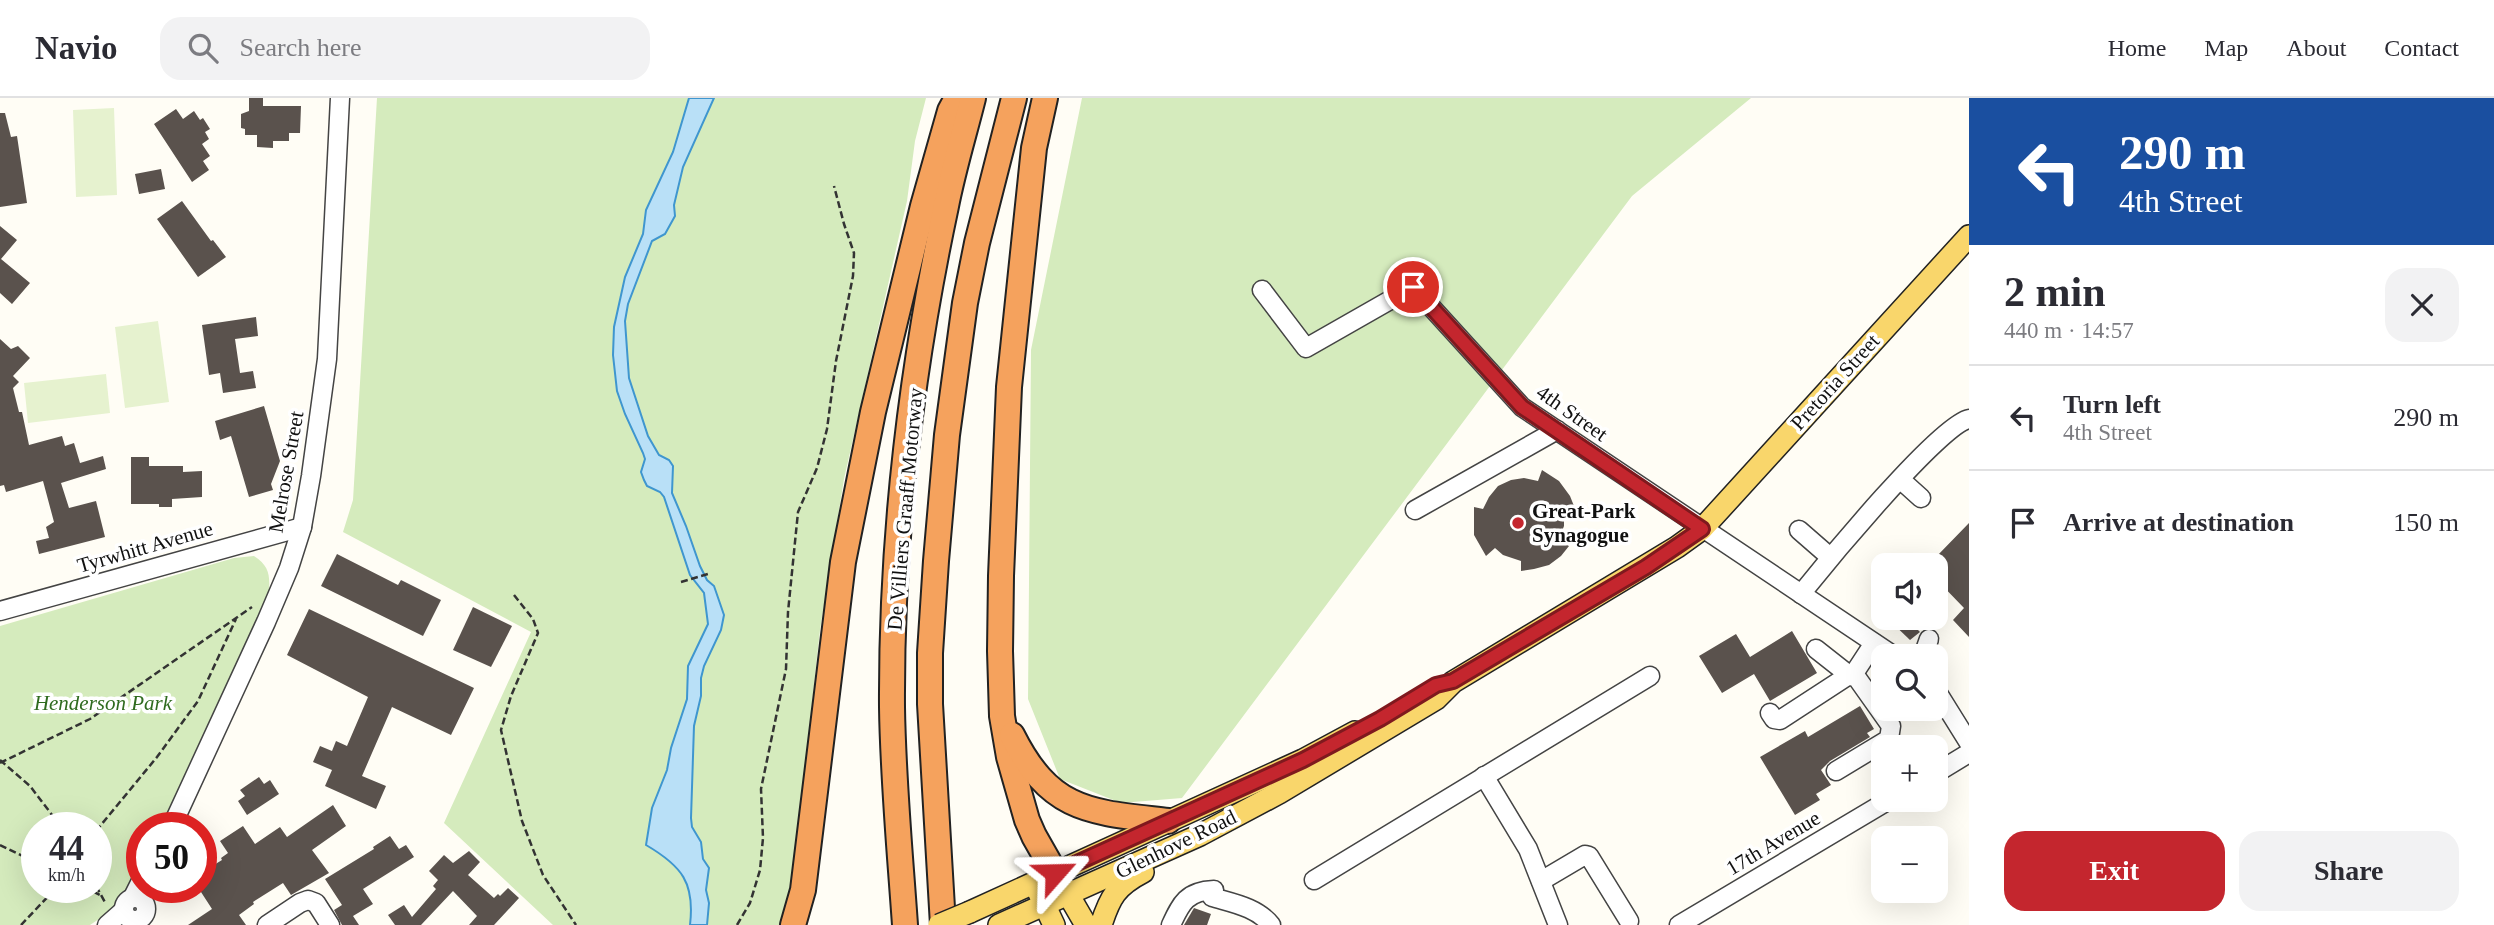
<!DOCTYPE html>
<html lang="en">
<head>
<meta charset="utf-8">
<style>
  body { margin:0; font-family:"Times New Roman",serif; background:#f2f2f3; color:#2b2b33; height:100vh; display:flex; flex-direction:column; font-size:26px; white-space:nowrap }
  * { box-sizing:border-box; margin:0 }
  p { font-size:23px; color:#7c7c81 }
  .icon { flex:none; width:38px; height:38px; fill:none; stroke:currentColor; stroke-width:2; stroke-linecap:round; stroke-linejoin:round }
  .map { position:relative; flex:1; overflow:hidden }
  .sheet { display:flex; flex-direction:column; background:#fff; width:525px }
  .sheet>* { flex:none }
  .guide { background:#1a4fa0; color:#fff; overflow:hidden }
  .tools { position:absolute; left:1871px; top:455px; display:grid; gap:14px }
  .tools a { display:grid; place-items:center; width:77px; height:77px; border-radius:14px; background:#fff; box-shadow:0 7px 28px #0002; font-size:35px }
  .speed { position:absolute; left:21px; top:714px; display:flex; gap:14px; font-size:35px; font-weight:700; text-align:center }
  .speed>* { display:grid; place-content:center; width:91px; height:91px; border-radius:50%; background:#fff; box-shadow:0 7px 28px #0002; line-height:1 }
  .speed small { font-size:18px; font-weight:400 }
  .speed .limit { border:10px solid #d22; background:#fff; color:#111 }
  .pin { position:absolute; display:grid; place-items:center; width:60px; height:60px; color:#fff; margin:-30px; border:4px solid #fff; border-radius:50%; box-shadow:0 2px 7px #0007 }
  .me { position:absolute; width:77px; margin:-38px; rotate:65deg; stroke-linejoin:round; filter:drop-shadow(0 0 5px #0008) }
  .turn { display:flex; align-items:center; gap:24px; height:147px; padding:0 35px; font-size:32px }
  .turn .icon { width:91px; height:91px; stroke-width:2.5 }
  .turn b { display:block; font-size:49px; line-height:60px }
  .round { display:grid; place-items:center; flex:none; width:74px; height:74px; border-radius:21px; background:#f2f2f3 }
  .head { display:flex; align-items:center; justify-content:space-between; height:119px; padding:0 35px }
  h1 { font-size:42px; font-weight:600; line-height:52px }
  .action { display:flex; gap:14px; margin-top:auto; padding:14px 35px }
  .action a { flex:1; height:80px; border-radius:21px; background:#c4262e; color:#fff; font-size:28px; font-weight:600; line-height:80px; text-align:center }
  .action a+a { background:#f2f2f3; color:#2b2b33 }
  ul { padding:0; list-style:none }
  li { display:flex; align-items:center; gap:21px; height:105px; padding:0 35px; border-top:2px solid #e1e1e2 }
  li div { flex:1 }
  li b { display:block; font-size:26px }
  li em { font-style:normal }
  header { display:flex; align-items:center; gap:42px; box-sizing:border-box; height:98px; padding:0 35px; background:#fff; border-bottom:2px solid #e1e1e2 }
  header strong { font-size:33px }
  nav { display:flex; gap:38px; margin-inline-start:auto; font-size:24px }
  .search { width:490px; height:63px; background:#f2f2f3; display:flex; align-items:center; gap:18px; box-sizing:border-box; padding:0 24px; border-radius:21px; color:#7c7c81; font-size:26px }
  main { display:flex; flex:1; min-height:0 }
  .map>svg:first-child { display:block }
  .green { fill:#d5ebbd; fill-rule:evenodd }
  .pitch { fill:#e6f2cf }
  .water { fill:#b9e0f7; stroke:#3f96cf; stroke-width:2 }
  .building { fill:#5a524d }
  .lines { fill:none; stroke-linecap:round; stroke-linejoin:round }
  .minor-casing { stroke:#444; stroke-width:21 }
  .major-casing { stroke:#222; stroke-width:24 }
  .highway-casing { stroke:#222; stroke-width:28 }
  .path { stroke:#333; stroke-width:2.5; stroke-dasharray:7 3.5; stroke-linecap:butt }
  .minor { stroke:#fff; stroke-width:18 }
  .major { stroke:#f9d66b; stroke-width:21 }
  .highway { stroke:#f5a25d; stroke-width:24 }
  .major-bridge-casing { stroke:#222; stroke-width:24; stroke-linecap:butt }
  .major-bridge { stroke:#f9d66b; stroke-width:21 }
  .route-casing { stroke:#7f191e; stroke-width:18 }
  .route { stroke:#c4262e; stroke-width:12 }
  .poi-dot { fill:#c4262e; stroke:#fff; stroke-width:2.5 }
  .labels { text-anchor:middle; stroke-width:7; stroke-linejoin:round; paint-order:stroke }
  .street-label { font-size:21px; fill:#111; stroke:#fff }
  .poi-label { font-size:21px; font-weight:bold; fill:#111; stroke:#fff; text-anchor:start }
  .park-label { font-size:21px; font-style:italic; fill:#2f6b1f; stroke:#fff }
</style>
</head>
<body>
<header>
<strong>Navio</strong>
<div class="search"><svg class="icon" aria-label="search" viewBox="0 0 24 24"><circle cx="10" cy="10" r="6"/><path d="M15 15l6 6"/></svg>Search here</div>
<nav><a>Home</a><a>Map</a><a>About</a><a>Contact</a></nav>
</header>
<main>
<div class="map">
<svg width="1969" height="827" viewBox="0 0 1969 827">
  <rect width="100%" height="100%" fill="#fffdf5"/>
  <g class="green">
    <path d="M377 0H926L915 43 907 103 844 381 820 532 792 789 782 827H553L444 725 531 534 343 434 353 402Z"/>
    <path d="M1082 0H1751L1632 98 1182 700 1121 705 1060 681 1028 601 1031 252Z"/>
    <path d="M254 458C269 468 270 476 269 494L160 730H142V767L114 811 90 827H0V528L234 460ZM37 730H96V789H37Z"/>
  </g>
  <g class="pitch">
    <path d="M114 10 117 97 76 99 73 12Z"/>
    <path d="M158 223 169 304 125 310 115 229Z"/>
    <path d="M106 276 110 315 28 325 24 285Z"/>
  </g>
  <path class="water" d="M689 0H714L683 69 674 107 675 118 665 136 652 143 628 206 625 223 629 280 648 338 659 357 669 362 673 368 672 395 686 428 700 468 707 482 714 488 724 517 721 532 704 568 701 580V598L694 628 691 720 692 729 701 744 703 761 709 770 706 792 709 805 707 827H690C695 785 682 768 646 747L652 710 667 672 671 650 687 601 688 568 708 526 704 495 690 477 664 399 660 394 647 388 644 382 641 374 645 361 643 355 625 316 617 293 613 257 614 229 625 179 643 136 646 112 673 54Z"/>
  <g class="building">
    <path d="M249 0H263V8H301L300 35H289V43H273V50L257 49V37H245V31L241 30V16L249 13Z"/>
    <path d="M176 11 183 21 194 13 200 22 203 20 210 31 205 34 209 41 202 46 210 58 203 63 209 72 192 84 154 26Z"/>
    <path d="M0 15H5L11 39 17 38 27 105 0 109Z"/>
    <path d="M161 71 165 91 139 96 135 76Z"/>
    <path d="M182 103 211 143 213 142 226 159 198 179 157 121Z"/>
    <path d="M0 128 17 142 1 161 30 185 12 206 0 195Z"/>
    <path d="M256 219 258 238 235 241 240 275 253 273 256 290 223 295 220 275 209 277 202 227Z"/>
    <path d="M0 241 11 251 18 248 30 260 13 278 19 284 13 290 19 314H22L29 347 62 338 65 348 74 345 80 365 103 358 106 371 61 385 69 410 96 403 105 439 39 456 36 443 49 440 46 429 54 424 43 383 6 394 4 387 0 388Z"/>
    <path d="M264 308 280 363 271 386 273 392 249 399 231 338 220 342 215 323Z"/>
    <path d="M131 359H149V368H183V374L202 373V399L172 401V409H159V406H131Z"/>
    <path d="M1542 372 1559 383 1570 398 1574 408 1564 414V428L1559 441 1569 448 1561 458 1549 467 1534 471 1521 473V463L1503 457 1495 450 1486 458 1474 437V409L1483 411 1489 399 1498 388 1511 382 1524 380 1538 383Z"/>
    <path d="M1969 425V539L1953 522 1964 510 1936 481V459Z"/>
    <path d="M337 456 398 487 401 482 441 502 423 538 321 488Z"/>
    <path d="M473 509 512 528 491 569 453 552Z"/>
    <path d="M309 511 474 590 451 637 392 609 362 678 386 688 376 711 325 688 332 672 313 664 320 648 332 653 336 643 347 648 368 599 287 557Z"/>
    <path d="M1887 520H1906L1920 534 1910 542Z"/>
    <path d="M1792 533 1817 575 1770 603 1754 576 1722 595 1699 558 1736 536 1750 559Z"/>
    <path d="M1860 608 1874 631 1867 635 1870 639 1830 663 1821 672 1831 687 1816 696 1820 702 1795 717 1760 659 1805 633 1808 639Z"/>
    <path d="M259 679 264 686 270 682 279 696 247 717 238 703 245 698 240 692Z"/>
    <path d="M333 707 346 728 312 752 329 775 291 797 283 785 253 804 254 806 239 817 246 827H188L212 811 201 794V775L222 762 221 760 228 755 220 743 243 728 255 746 280 729 287 739Z"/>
    <path d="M390 738 399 751 406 747 414 759 363 791 373 806 353 818 359 827H342L334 812 342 807 325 781 374 751 373 749Z"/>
    <path d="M469 753 480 764 468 777 494 800 498 796 500 798 508 790 519 800 494 827H469L477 818 453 793 421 827H395L388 817 404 807 412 819 436 791 433 788 438 782 429 773 444 757 453 765Z"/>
    <path d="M1194 810 1211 816 1207 827H1184Z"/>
  </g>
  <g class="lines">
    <defs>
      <g id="minor">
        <path d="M1262 192 1306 250 1413 189 1522 309 1894 558"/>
        <path d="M1901 382 1921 400"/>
        <path d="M1415 412 1557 332"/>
        <path d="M1799 432 1830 459"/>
        <path d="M1801 496C1825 466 1940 326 1969 321"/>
        <path d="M0 513 302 429"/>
        <path d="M1816 551 1849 577"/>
        <path d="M1923 558 1929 541"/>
        <path d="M1853 577 1874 545"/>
        <path d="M1936 592 1969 645"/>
        <path d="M1770 615 1774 621 1780 622 1849 577 1857 580 1891 628 1889 641 1836 673"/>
        <path d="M1936 675 1969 655"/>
        <path d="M1484 678 1528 751 1558 827"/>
        <path d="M171 730 266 524 289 470 302 429 311 378 327 261 340 0"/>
        <path d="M1314 782 1650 578"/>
        <path d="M1541 783 1585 757 1589 758 1629 823"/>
        <path d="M133 799 142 781"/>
        <path d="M1212 799C1232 805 1257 809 1271 827"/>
        <circle cx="135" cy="811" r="11"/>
        <path d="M107 827 124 812"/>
        <path d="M267 827 300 805 308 802 316 805 330 827"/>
        <path d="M1171 827C1181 805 1187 793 1214 792"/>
        <path d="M1679 827 1889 702"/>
      </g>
      <g id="major">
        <path d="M1061 784 1086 827"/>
        <path d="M1038 793 1054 827"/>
        <path d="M970 814 1303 662 1355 634"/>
        <path d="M999 827 1200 737 1279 695 1436 601 1453 584 1677 449 1702 431 1969 138"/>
        <path d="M1101 827C1110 799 1116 788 1143 774"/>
      </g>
      <g id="highway">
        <path d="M1045 0 1034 50 1009 289 1001 478 1000 553 1002 618 1009 659 1027 722 1034 738 1055 775"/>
        <path d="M1012 637C1051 715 1091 714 1168 723"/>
        <path d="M793 827 803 792 843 464 873 314 923 108 950 13 957 0"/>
        <path d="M905 827C900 755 893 682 892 609 891 441 911 272 946 108 953 72 964 36 973 0"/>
        <path d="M943 827 930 606V555L936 463 947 337 965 205 977 145 1014 0"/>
      </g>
    </defs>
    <use href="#minor" class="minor-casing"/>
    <use href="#major" class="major-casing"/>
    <use href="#highway" class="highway-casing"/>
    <g class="path">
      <path d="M681 484 711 475"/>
      <path d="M514 497 533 521 538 535 511 598 501 632 522 723 543 777 576 827"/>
      <path d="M0 662 30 688 62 730"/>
      <path d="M0 665 90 621 252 509"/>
      <path d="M96 733 157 659 198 603 236 521"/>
      <path d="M0 747 37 765"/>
      <path d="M96 788 106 806"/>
      <path d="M84 789 100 797"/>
      <path d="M21 827 57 789"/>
      <path d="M737 827 750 805 760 772 763 740 761 691 786 571 788 514 798 414 817 370 827 331 836 263 853 178 854 155 844 126 834 88"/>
    </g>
    <use href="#minor" class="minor"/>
    <use href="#major" class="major"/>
    <use href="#highway" class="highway"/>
    <defs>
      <path id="major-bridge" d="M939 827 970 814"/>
    </defs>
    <use href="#major-bridge" class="major-bridge-casing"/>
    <use href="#major-bridge" class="major-bridge"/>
  </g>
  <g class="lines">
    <defs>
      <path id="route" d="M1055 775 1303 662 1380 621 1436 587 1453 583 1646 469 1702 431 1522 309 1413 189"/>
    </defs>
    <use href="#route" class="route-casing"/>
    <use href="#route" class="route"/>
  </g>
  <circle class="poi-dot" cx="1518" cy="425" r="7"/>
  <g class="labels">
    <g class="street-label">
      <text transform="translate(1835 284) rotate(-48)" y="7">Pretoria Street</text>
      <text transform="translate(1572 315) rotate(35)" y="7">4th Street</text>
      <text transform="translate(286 374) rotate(-80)" y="7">Melrose Street</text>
      <text transform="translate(905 411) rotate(-85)" y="7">De Villiers Graaff Motorway</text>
      <text transform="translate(145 449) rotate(-16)" y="7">Tyrwhitt Avenue</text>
      <text transform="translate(1773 745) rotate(-31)" y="7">17th Avenue</text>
      <text transform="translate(1176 746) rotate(-26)" y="7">Glenhove Road</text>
    </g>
    <g class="poi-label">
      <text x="1532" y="420">Great-Park<tspan x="1532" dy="24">Synagogue</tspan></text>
    </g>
    <g class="park-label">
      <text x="103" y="612">Henderson Park</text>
    </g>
  </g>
</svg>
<div class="tools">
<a><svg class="icon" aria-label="sound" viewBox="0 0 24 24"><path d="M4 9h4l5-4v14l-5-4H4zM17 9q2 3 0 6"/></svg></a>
<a><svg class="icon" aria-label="search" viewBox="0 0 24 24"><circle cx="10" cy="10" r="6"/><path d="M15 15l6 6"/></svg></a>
<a>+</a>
<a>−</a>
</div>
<div class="speed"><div>44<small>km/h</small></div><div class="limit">50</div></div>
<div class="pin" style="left:1413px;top:189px;background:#d93025"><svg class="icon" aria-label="arrive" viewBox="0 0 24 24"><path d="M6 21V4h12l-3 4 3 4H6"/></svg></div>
<svg class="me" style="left:1055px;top:775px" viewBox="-20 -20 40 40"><path d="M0-17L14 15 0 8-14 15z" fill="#c4262e" stroke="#fff" stroke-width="4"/></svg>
</div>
<section class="sheet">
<div class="guide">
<div class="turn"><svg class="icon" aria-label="left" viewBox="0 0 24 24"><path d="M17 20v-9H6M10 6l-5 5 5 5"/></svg><div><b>290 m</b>4th Street</div></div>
</div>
<div class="head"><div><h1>2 min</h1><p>440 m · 14:57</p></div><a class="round"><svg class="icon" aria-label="close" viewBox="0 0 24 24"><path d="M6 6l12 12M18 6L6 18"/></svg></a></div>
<ul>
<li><svg class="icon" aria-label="left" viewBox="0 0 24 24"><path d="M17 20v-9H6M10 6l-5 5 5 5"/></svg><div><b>Turn left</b><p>4th Street</p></div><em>290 m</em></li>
<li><svg class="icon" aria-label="arrive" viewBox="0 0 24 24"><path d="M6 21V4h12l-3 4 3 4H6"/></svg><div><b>Arrive at destination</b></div><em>150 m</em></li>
</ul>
<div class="action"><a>Exit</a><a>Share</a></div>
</section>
</main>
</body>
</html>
